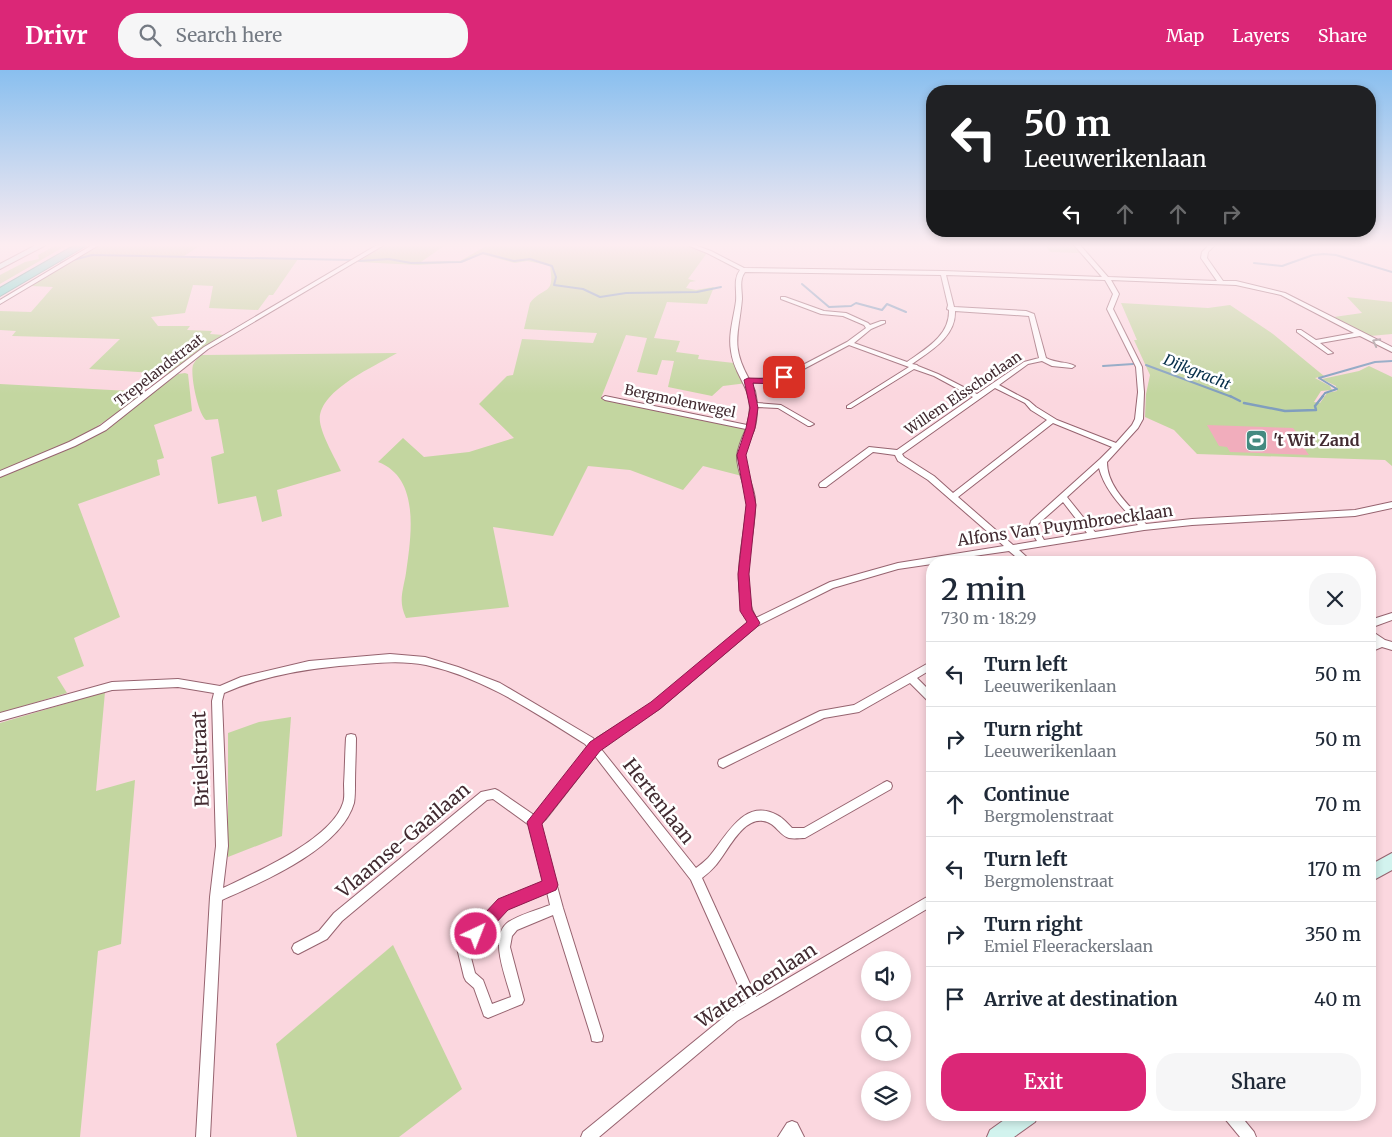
<!DOCTYPE html>
<html lang="en">
<head>
<meta charset="utf-8">
<style>
  body { margin:0; font-family:Merriweather,serif; background:#f6f6f7; color:#1f2937; height:100vh; display:flex; flex-direction:column; font-size:19px; white-space:nowrap }
  * { box-sizing:border-box; margin:0 }
  p { font-size:16px; color:#747a83 }
  .icon { flex:none; width:28px; height:28px; fill:none; stroke:currentColor; stroke-width:2; stroke-linecap:round; stroke-linejoin:round }
  .map { position:relative; flex:1; overflow:hidden }
  .drawer { position:absolute; left:926px; top:486px; width:450px; height:565px; display:flex; flex-direction:column; background:#fff; border-radius:20px; box-shadow:0 2px 8px #0003 }
  .drawer>* { flex:none }
  .top-card { position:absolute; left:926px; top:15px; width:450px; height:152px; border-radius:20px; box-shadow:0 2px 8px #0003; background:#202124; color:#fff; overflow:hidden }
  .buttons { position:absolute; left:861px; top:881px; display:grid; gap:10px }
  .buttons a { display:grid; place-items:center; width:50px; height:50px; border-radius:50%; background:#fff; box-shadow:0 2px 8px #0003; font-size:25px }
  .pin { position:absolute; display:grid; place-items:center; width:42px; height:42px; color:#fff; margin:-21px; border-radius:10px; box-shadow:0 2px 8px #0006 }
  .me { position:absolute; width:55px; margin:-28px; rotate:43deg; stroke-linejoin:round; filter:drop-shadow(0 0 4px #0008) }
  .turn { display:flex; align-items:center; gap:18px; height:105px; padding:0 15px; font-size:22px }
  .turn .icon { width:65px; height:65px; stroke-width:2.5 }
  .turn b { display:block; font-size:35px; line-height:42px }
  .lanes { display:flex; align-items:center; height:48px; padding:0 15px; background:#0003; justify-content:center; gap:25px; direction:ltr }
  .lanes .off { opacity:.35 }
  .round { display:grid; place-items:center; flex:none; width:52px; height:52px; border-radius:20px; background:#f6f6f7 }
  .summary { display:flex; align-items:center; justify-content:space-between; height:85px; padding:0 15px }
  h1 { font-size:30px; font-weight:600; line-height:38px }
  .primary-button { display:flex; gap:10px; margin-top:auto; padding:10px 15px }
  .primary-button a { flex:1; height:58px; border-radius:20px; background:#db2777; color:#fff; font-size:20px; font-weight:600; line-height:58px; text-align:center }
  .primary-button a+a { background:#f6f6f7; color:#1f2937 }
  ul { padding:0; list-style:none }
  li { display:flex; align-items:center; gap:15px; height:65px; padding:0 15px; border-top:1px solid #e0e1e3 }
  li div { flex:1 }
  li b { display:block; font-size:19px }
  li em { font-style:normal }
  header { display:flex; align-items:center; gap:30px; box-sizing:border-box; height:70px; padding:0 25px; background:#db2777; color:#fff }
  header strong { font-size:24px }
  nav { display:flex; gap:28px; margin-inline-start:auto; font-size:18px }
  .search { width:350px; height:45px; background:#f6f6f7; display:flex; align-items:center; gap:12px; box-sizing:border-box; padding:0 18px; border-radius:20px; color:#747a83; font-size:19px }
  .map>svg:first-child { display:block }
  .green { fill:#c3d6a0 }
  .lines { fill:none; stroke-linecap:round; stroke-linejoin:round }
  .stream-far1 { stroke:#809ebe; stroke-width:2 }
  .stream { stroke:#809ebe; stroke-width:2.5 }
  .building { fill:#f1adbc }
  .street-casing { stroke:#96636f; stroke-width:2 }
  .secondary-casing { stroke:#96636f; stroke-width:2 }
  .highway-casing { stroke:#5b9b93; stroke-width:2 }
  .street { fill:#fff; fill-rule:evenodd }
  .secondary { fill:#d2f3ee; fill-rule:evenodd }
  .highway { fill:#69d7c8; fill-rule:evenodd }
  .oneway { stroke:#a09598 }
  .route { fill:#db2777; stroke:#8e194d }
  .labels { text-anchor:middle; stroke-width:5; stroke-linejoin:round; paint-order:stroke }
  .far-street-label { font-size:14px; fill:#422b31; stroke:#fff }
  .far-water-label { font-size:15px; font-style:italic; fill:#042d49; stroke:#fff }
  .poi-label { font-size:16px; font-weight:bold; fill:#422b31; stroke:#fff; text-anchor:start }
  .street-label { font-size:16px; fill:#422b31; stroke:#fff }
  .near-street-label { font-size:19px; fill:#422b31; stroke:#fff }
</style>
</head>
<body>
<header>
<strong>Drivr</strong>
<div class="search"><svg class="icon" aria-label="search" viewBox="0 0 24 24"><circle cx="10" cy="10" r="6"/><path d="M15 15l6 6"/></svg>Search here</div>
<nav><a>Map</a><a>Layers</a><a>Share</a></nav>
</header>
<div class="map">
<svg width="1392" height="1067" viewBox="0 0 1392 1067">
  <rect width="100%" height="100%" fill="#fbd7df"/>
  <g class="green">
    <path d="M56 175H67L0 214V205L25 192 39 189 38 185Z"/>
    <path d="M99 175H201L181 188 298 189 273 225H269L258 240 209 238 213 216 193 215 185 243 151 247 158 256H190L187 260 212 261 210 264 224 265 196 283 171 304 89 299 120 269 12 266 16 261 0 260V241L31 242 53 217 31 216Z"/>
    <path d="M385 175H445L421 192 460 191 488 175H684L707 183 688 209 696 211 690 212 686 218 696 220 714 217 707 234 667 232 654 268 680 271 676 282 699 285 698 289 734 293 747 313 723 316 712 326 668 317 674 291 662 290 657 305 637 302 647 268 626 265 601 328 748 358 742 406 703 396 683 420 630 400 588 396 553 466 493 457 509 537 406 548C398 531 403 521 406 503 411 467 421 408 378 392L403 368 424 387 469 382 514 368 479 334 507 306 513 305 522 269 593 273 597 263 524 259 530 233C544 215 555 227 550 196L547 195 527 191 515 193 481 184 464 192 418 195 358 192Z"/>
    <path d="M1045 175H1074L1081 183 1050 182Z"/>
    <path d="M1347 227 1392 232V264L1370 266 1334 247 1362 243Z"/>
    <path d="M1121 233 1208 238 1230 235 1273 264 1324 306 1315 308 1330 316 1332 320 1321 321 1314 332 1320 333 1327 323 1337 321 1336 316 1322 309 1359 301 1369 296 1392 307V396L1385 390 1197 384 1174 360 1145 347 1146 324 1150 305 1134 270H1137Z"/>
    <path d="M397 283C376 296 316 321 320 352 322 366 335 388 341 401L277 420 282 446 262 452 256 426 218 434 211 387 224 383 218 349 206 350C198 344 190 305 193 295 195 291 197 288 201 285Z"/>
    <path d="M185 303 188 304 192 341 154 355 164 388 157 390 160 405 78 434 120 547 74 568 84 596 57 607 67 623 0 643V406L98 364 178 304Z"/>
    <path d="M0 314 148 322 80 368 0 402Z"/>
    <path d="M105 622 96 721 135 710 121 874 98 881 80 1067H0V653Z"/>
    <path d="M291 647 282 766 228 787V663L259 652Z"/>
    <path d="M393 875 462 1019 399 1067H297L276 974Z"/>
  </g>
  <g class="lines">
    <g class="stream-far1">
      <path d="M73 190 92 185 353 190"/>
      <path d="M359 191 389 189 411 193 461 192 483 183 514 191 530 189 552 196 556 207 554 215 583 219 600 227 626 223 697 222 721 217"/>
      <path d="M61 193 68 190"/>
      <path d="M1254 193 1282 196 1313 185 1324 184 1336 185 1392 202"/>
      <path d="M802 214 829 237 851 236 856 233 882 240 887 234 906 242"/>
      <path d="M1146 295 1232 327"/>
      <path d="M1103 296 1133 294"/>
      <path d="M1322 327 1325 323 1337 319 1319 308 1375 292 1392 291"/>
    </g>
    <g class="stream">
      <path d="M1230 326 1240 331"/>
      <path d="M1244 333 1285 341 1316 340 1315 336 1323 326"/>
    </g>
  </g>
  <path class="building" d="M1207 355 1293 358 1298 364H1294L1309 385 1230 382 1227 377 1219 376Z"/>
  <g class="lines">
    <defs>
      <g id="street">
        <path d="M92 175H99L0 234V230Z"/>
        <path d="M377 175H384L208 279 106 360 75 376 0 407V401L69 372 100 356 204 277Z"/>
        <path d="M687 175H695L711 181 744 198 943 201 1102 207 1074 175H1080L1108 207 1217 211 1201 188 1202 182 1209 175H1215L1208 182 1207 188 1223 211H1236L1285 223 1392 277V282L1360 266 1320 273 1333 283 1328 284 1297 262V260H1301L1316 270 1354 263 1281 225 1236 215 1111 210 1119 224 1113 239 1142 297 1144 322 1143 349 1138 358 1107 392C1107 417 1130 436 1146 454L1192 449 1355 440 1392 432V438L1355 446 1192 455 1144 460 1019 480 1030 490 1031 492H1022L1009 481 932 492V494L898 499 833 518 757 556 659 639 605 674 601 679 696 798C700 795 704 792 708 788 726 768 743 727 777 745 783 748 787 753 792 758H804L883 713 887 711 891 713 892 716 891 719 805 768C800 768 794 769 789 768 779 765 775 752 763 751 742 748 728 781 716 795 712 800 707 804 702 808L756 927 932 824V836L737 951 599 1067H581L583 1062 729 943 746 933 691 810 595 686 546 749 540 754 563 838 603 966 602 971 597 972 592 971 591 966 553 845 517 860 512 866 510 877 524 930 522 934 488 948 484 946 474 918 466 911 464 907 457 878 459 874 499 831 544 812 529 755 493 729 487 730 342 851 327 869 298 884 294 882 292 878 294 874 319 861 334 843 481 722 495 719 499 721 534 745 589 679 585 674C535 643 485 608 426 595 397 589 367 594 339 596 300 600 260 607 224 623L222 631 228 776 223 818C255 803 332 769 343 733 345 728 344 720 344 714 345 699 345 683 346 668L347 665 351 664 355 665 356 668C356 683 355 699 355 714 355 720 355 727 354 733 341 779 262 812 222 830L210 1067H196L210 827 216 776 212 631 214 623 178 617 112 620 0 651V643L112 612 178 609 220 616 241 607 309 591 390 584 425 587 458 597 500 613 593 668 595 671 597 668 653 633 749 552C729 513 744 475 747 434 747 418 737 403 737 386 738 377 742 368 746 359L605 330 602 328 605 326 747 355C758 320 735 311 731 281 728 264 734 247 736 231 737 220 733 209 740 200L707 183ZM745 202 941 205 948 235 947 239 949 240C950 266 925 279 907 292L854 273 871 259 885 253V251H881L870 255 868 253 846 243 824 241 785 227H781V229L821 244 843 246 864 255 866 258 847 272 778 308 749 309C730 275 739 264 742 229 742 219 739 210 745 202ZM946 205 1105 210 1113 224 1107 239 1136 297 1138 322 1135 349 1132 355 1116 373 1057 350 1036 337 1029 331 999 315 1028 294 1042 291 1052 296 1072 298 1075 296C1066 291 1057 294 1046 288L1034 244 1026 241 954 237ZM955 241 1029 246 1039 288 1024 292 977 324 938 304 918 296 917 295 912 294C930 281 956 267 955 241ZM849 275 909 297 847 336V338H851L914 299 934 306 973 327 897 380 869 377 820 413 819 415 820 417H826L873 382 895 385 898 391 928 410 1004 476 898 493 830 512 756 548C735 510 757 470 755 430 754 414 743 400 745 385 746 375 751 367 754 360 756 354 757 344 757 337L778 338 808 356H810L814 354 781 335 757 333 755 321 751 313 781 311ZM995 318 1025 333 1031 340 1047 350 953 423 934 406 904 387 902 384ZM1053 353 1112 377 1100 389 1031 451 1029 458 1037 471 1013 475 958 427ZM1099 398C1105 421 1123 438 1138 455L1095 462 1067 427ZM1063 432 1087 463 1044 470 1037 458 1038 454ZM547 822 550 835C539 839 516 846 507 853 489 868 506 907 511 927L492 934 483 910 475 903 469 880 507 839Z"/>
        <path d="M1392 543V550L1370 558V550Z"/>
        <path d="M1370 560 1385 570 1392 572V580L1382 577 1370 582V574L1374 572 1370 569Z"/>
        <path d="M932 591V599L917 608 932 623V633L929 632 910 613 859 642 824 648 727 696 723 698 719 696 718 693 719 690 820 641 854 635Z"/>
        <path d="M1224 1045H1240L1254 1062 1256 1067H1240L1226 1050Z"/>
        <path d="M792 1051 797 1053 804 1067H778L787 1053Z"/>
      </g>
      <g id="secondary">
        <path d="M36 175H46L0 199V194Z"/>
        <path d="M1392 783V800L1370 812V795Z"/>
        <path d="M1011 1045H1038L1035 1052 1014 1067H987L990 1060Z"/>
      </g>
      <path id="highway" d="M75 175H87L0 226V218Z"/>
    </defs>
    <use href="#street" class="street-casing"/>
    <use href="#secondary" class="secondary-casing"/>
    <use href="#highway" class="highway-casing"/>
    <use href="#street" class="street"/>
    <use href="#secondary" class="secondary"/>
    <use href="#highway" class="highway"/>
  </g>
  <defs><path id="oneway-chevron" d="M-2-3.5L2.5 0L-2 3.5" fill="none" stroke-width="1.6" stroke-linecap="round" stroke-linejoin="round" transform="scale(1.25)"/></defs>
  <use class="oneway" href="#oneway-chevron" transform="translate(1376 272) rotate(-153)"/>
  <linearGradient id="sky" x2="0" y2="1"><stop stop-color="#89bfef"/><stop offset="0.54" stop-color="#fdedf1"/><stop offset="1" stop-color="#fdedf1" stop-opacity="0"/></linearGradient>
  <rect width="1392" height="324" fill="url(#sky)"/>
  <path class="route" d="M784 305 787 306V309L773 314 753 313 758 338 755 358 746 385 756 435 749 504 752 540 760 553 758 556 660 639 600 681 542 754 558 815 556 820 508 840 481 869 476 871 471 869 468 864 471 858 498 829 542 811 527 752 590 672 651 632 747 552 740 541 738 504 746 435 737 385 746 358 750 338 744 310 748 308 772 309Z"/>
  <defs>
    <symbol id="stadium-square" viewBox="-11 -11 22 22"><rect x="-9" y="-9" width="18" height="18" rx="4" fill="#448a80" stroke="#fff"/><path d="M0-5a6.5 5 0 1 0 0 10a6.5 5 0 1 0 0-10ZM-3.5-1.8h7v3.6h-7Z" fill="#fff"/></symbol>
  </defs>
  <g fill-rule="evenodd">
    <use href="#stadium-square" x="1244" y="358" width="25" height="25"/>
  </g>
  <g class="labels">
    <g class="far-street-label">
      <text transform="translate(159 300) rotate(-38)" y="5">Trepelandstraat</text>
      <text transform="translate(963 323) rotate(-34)" y="5">Willem Elsschotlaan</text>
      <text transform="translate(680 331) rotate(12)" y="5">Bergmolenwegel</text>
    </g>
    <g class="far-water-label">
      <text transform="translate(1197 302) rotate(22)" y="5">Dijkgracht</text>
    </g>
    <g class="poi-label">
      <text x="1273" y="376">'t Wit Zand</text>
    </g>
    <g class="street-label">
      <text transform="translate(1065 455) rotate(-8)" y="6">Alfons Van Puymbroecklaan</text>
    </g>
    <g class="near-street-label">
      <text transform="translate(200 689) rotate(-92)" y="7">Brielstraat</text>
      <text transform="translate(659 731) rotate(52)" y="7">Hertenlaan</text>
      <text transform="translate(403 770) rotate(-40)" y="7">Vlaamse-Gaailaan</text>
      <text transform="translate(756 915) rotate(-33)" y="7">Waterhoenlaan</text>
    </g>
  </g>
</svg>
<div class="buttons">
<a><svg class="icon" aria-label="sound" viewBox="0 0 24 24"><path d="M4 9h4l5-4v14l-5-4H4zM17 9q2 3 0 6"/></svg></a>
<a><svg class="icon" aria-label="search" viewBox="0 0 24 24"><circle cx="10" cy="10" r="6"/><path d="M15 15l6 6"/></svg></a>
<a><svg class="icon" aria-label="layers" viewBox="0 0 24 24"><path d="M12 4l9 5-9 5-9-5zM3 14l9 5 9-5"/></svg></a>
</div>
<div class="pin" style="left:784px;top:307px;background:#d93025"><svg class="icon" aria-label="arrive" viewBox="0 0 24 24"><path d="M6 21V4h12l-3 4 3 4H6"/></svg></div>
<svg class="me" style="left:476px;top:864px" viewBox="-20 -20 40 40"><circle r="17" fill="#db2777" stroke="#fff" stroke-width="3"/><path d="M0-11L8 9 0 5-8 9z" fill="#fff"/></svg>
<div class="top-card">
<div class="turn"><svg class="icon" aria-label="left" viewBox="0 0 24 24"><path d="M17 20v-9H6M10 6l-5 5 5 5"/></svg><div><b>50 m</b>Leeuwerikenlaan</div></div>
<div class="lanes"><svg class="icon" aria-label="left" viewBox="0 0 24 24"><path d="M17 20v-9H6M10 6l-5 5 5 5"/></svg><svg class="icon off" aria-label="ahead" viewBox="0 0 24 24"><path d="M12 20V5M6 11l6-6 6 6"/></svg><svg class="icon off" aria-label="ahead" viewBox="0 0 24 24"><path d="M12 20V5M6 11l6-6 6 6"/></svg><svg class="icon off" aria-label="right" viewBox="0 0 24 24"><path d="M7 20v-9h11M14 6l5 5-5 5"/></svg></div>
</div>
<section class="drawer">
<div class="summary"><div><h1>2 min</h1><p>730 m · 18:29</p></div><a class="round"><svg class="icon" aria-label="close" viewBox="0 0 24 24"><path d="M6 6l12 12M18 6L6 18"/></svg></a></div>
<ul>
<li><svg class="icon" aria-label="left" viewBox="0 0 24 24"><path d="M17 20v-9H6M10 6l-5 5 5 5"/></svg><div><b>Turn left</b><p>Leeuwerikenlaan</p></div><em>50 m</em></li>
<li><svg class="icon" aria-label="right" viewBox="0 0 24 24"><path d="M7 20v-9h11M14 6l5 5-5 5"/></svg><div><b>Turn right</b><p>Leeuwerikenlaan</p></div><em>50 m</em></li>
<li><svg class="icon" aria-label="ahead" viewBox="0 0 24 24"><path d="M12 20V5M6 11l6-6 6 6"/></svg><div><b>Continue</b><p>Bergmolenstraat</p></div><em>70 m</em></li>
<li><svg class="icon" aria-label="left" viewBox="0 0 24 24"><path d="M17 20v-9H6M10 6l-5 5 5 5"/></svg><div><b>Turn left</b><p>Bergmolenstraat</p></div><em>170 m</em></li>
<li><svg class="icon" aria-label="right" viewBox="0 0 24 24"><path d="M7 20v-9h11M14 6l5 5-5 5"/></svg><div><b>Turn right</b><p>Emiel Fleerackerslaan</p></div><em>350 m</em></li>
<li><svg class="icon" aria-label="arrive" viewBox="0 0 24 24"><path d="M6 21V4h12l-3 4 3 4H6"/></svg><div><b>Arrive at destination</b></div><em>40 m</em></li>
</ul>
<div class="primary-button"><a>Exit</a><a>Share</a></div>
</section>
</div>
</body>
</html>
